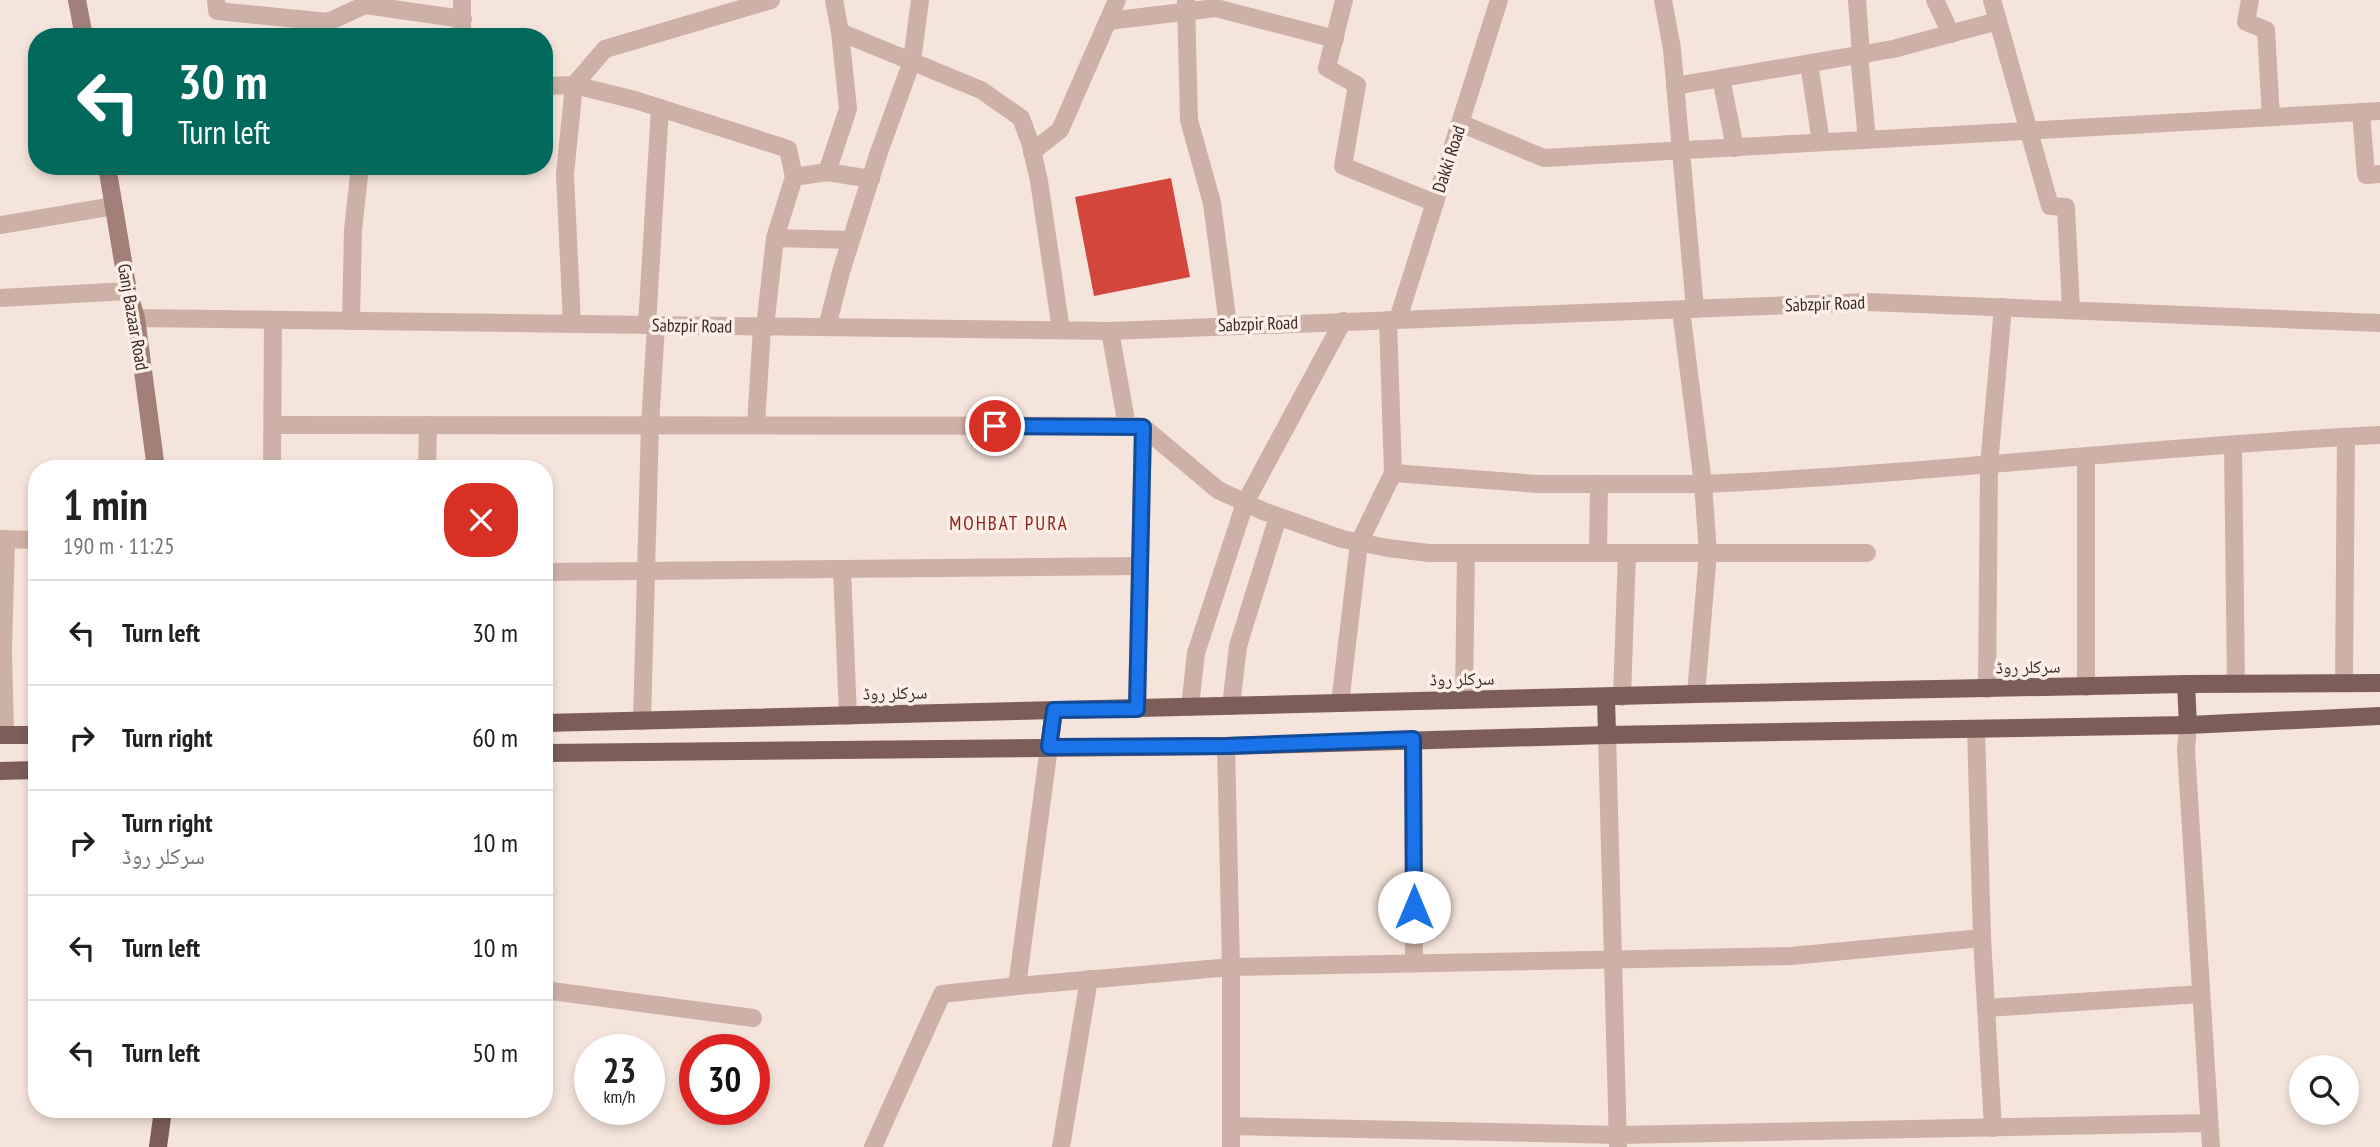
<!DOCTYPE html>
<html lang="en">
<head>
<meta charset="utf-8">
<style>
  body { margin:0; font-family:"PT Sans Narrow","Noto Naskh Arabic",sans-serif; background:#f2f2f2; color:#202124; height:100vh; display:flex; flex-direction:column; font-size:26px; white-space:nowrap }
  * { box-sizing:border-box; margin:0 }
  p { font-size:23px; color:#757577 }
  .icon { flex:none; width:38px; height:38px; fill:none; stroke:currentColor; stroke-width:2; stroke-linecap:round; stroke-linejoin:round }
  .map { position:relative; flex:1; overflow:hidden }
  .sheet { position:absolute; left:28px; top:460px; width:525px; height:658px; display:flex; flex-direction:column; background:#fff; border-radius:28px; box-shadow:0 4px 10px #0003 }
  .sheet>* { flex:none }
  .banner { position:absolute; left:28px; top:28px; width:525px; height:147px; border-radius:28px; box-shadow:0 4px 10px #0003; background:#00695c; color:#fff; overflow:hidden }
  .fabs { position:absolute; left:2289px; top:1055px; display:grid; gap:14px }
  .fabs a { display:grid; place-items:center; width:70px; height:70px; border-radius:50%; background:#fff; box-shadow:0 4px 10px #0003; font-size:35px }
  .speed { position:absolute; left:574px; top:1034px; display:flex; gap:14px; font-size:35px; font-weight:700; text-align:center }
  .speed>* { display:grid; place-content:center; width:91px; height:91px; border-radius:50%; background:#fff; box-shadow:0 4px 10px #0003; line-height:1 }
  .speed small { font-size:18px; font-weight:400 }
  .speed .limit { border:10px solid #d22; background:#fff; color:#111 }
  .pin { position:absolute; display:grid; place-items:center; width:60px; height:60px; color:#fff; margin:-30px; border:4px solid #fff; border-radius:50%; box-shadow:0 2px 7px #0007 }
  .me { position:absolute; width:77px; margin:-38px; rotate:0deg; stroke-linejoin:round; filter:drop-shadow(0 0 5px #0008) }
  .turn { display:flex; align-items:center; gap:24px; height:147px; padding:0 35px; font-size:32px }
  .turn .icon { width:91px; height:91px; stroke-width:2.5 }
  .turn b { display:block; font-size:49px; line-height:60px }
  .round { display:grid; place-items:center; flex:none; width:74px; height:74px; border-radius:28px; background:#f2f2f2 }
  .head { display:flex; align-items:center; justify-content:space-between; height:119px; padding:0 35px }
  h1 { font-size:42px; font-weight:600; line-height:52px }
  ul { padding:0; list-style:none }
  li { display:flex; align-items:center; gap:21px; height:105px; padding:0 35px; border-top:2px solid #e0e0e0 }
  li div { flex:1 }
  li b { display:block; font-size:26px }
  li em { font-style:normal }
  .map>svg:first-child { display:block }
  .building { fill:#d2463c }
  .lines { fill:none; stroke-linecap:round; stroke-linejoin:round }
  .lane { stroke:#ceb1a6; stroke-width:18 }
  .street { stroke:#ceb1a6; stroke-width:18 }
  .secondary { stroke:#a27f77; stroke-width:18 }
  .primary { stroke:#7d5d57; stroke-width:18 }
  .route-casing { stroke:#114b97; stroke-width:18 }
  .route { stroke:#1a73e8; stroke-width:12 }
  .labels { text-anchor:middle; stroke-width:7; stroke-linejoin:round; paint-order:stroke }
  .street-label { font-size:18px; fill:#392a27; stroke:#fbefe8 }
  .neighbourhood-label { font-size:19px; letter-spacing:2px; fill:#912018; stroke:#fbefe8 }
</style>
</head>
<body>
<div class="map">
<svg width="2380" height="1147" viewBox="0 0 2380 1147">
  <rect width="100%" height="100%" fill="#f5e4db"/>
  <path class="building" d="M1171 178 1190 277 1094 296 1075 197Z"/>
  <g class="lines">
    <g class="lane">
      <path d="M216 0 217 11 328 22 365 5 463 19"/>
      <path d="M834 0 840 32 848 109 827 172 871 179"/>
      <path d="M1186 0 1189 120 1212 203 1228 325"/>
      <path d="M1344 0 1327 68 1357 85 1343 166 1435 203"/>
      <path d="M1663 0 1672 49 1695 309"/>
      <path d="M1857 0 1861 54"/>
      <path d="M1935 0 1951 34"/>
      <path d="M1992 0 2050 206 2066 207 2071 309"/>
      <path d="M2250 0 2246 22 2266 30 2271 117"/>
      <path d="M1108 21 1216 8 1335 39"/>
      <path d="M840 32 981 90 1021 118 1031 145 1039 181 1061 330"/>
      <path d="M462 37V0"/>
      <path d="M1859 55 1867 140"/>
      <path d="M1809 64 1821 142"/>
      <path d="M1721 78 1735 148"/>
      <path d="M544 86 574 85 605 49 771 0"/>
      <path d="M1675 86 1893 49 1998 21"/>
      <path d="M2361 112 2366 175 2380 174"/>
      <path d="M1460 123 1544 158 2380 111"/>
      <path d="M1032 152 1060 130 1117 0"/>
      <path d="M0 225 114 206"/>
      <path d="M775 238 851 240"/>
      <path d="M0 298 128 291"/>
      <path d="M351 321 353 230 360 166"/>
      <path d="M572 324 565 174 574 85 635 100 788 149 794 177"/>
      <path d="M647 325 660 108"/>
      <path d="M765 327 775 238 794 177 827 172"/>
      <path d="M827 327 841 272 878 155 912 61 920 0"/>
      <path d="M273 425 1127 426 1110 331"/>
      <path d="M756 425 762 327"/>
      <path d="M1143 427 1218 490 1263 511 1342 539 1388 548 1429 553H1867"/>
      <path d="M2233 445 2236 684"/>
      <path d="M2086 458V687"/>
      <path d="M272 469 273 320"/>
      <path d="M427 469 428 425"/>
      <path d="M1393 473 1538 484H1703L1708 553 1696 694"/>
      <path d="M0 539 37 540"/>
      <path d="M1598 553 1599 484"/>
      <path d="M842 570 848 716"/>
      <path d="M544 572 1140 566"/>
      <path d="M2344 683 2346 437"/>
      <path d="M1987 689 1989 465 2003 307"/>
      <path d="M1622 697 1627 553"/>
      <path d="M1464 700 1466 553"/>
      <path d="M1340 703 1359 543 1393 473 1388 320"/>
      <path d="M1231 706 1238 646 1278 517"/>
      <path d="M1190 707 1196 653 1245 503 1343 321"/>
      <path d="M1137 709 1143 427 1137 426"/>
      <path d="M642 721 650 425 656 325"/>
      <path d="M5 735 3 650 6 540"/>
      <path d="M544 990 753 1018"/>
    </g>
    <g class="street">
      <path d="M1681 310 1703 484C1929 474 2154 446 2380 435"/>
      <path d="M136 318 1110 331 1869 302 2380 323"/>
      <path d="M1398 319 1499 0"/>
      <path d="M2188 725 2186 750 2211 1147"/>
      <path d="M1976 729 1982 938 1993 1128"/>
      <path d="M1607 735 1618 1147"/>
      <path d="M1413 739 1414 963"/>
      <path d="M1226 746 1231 967V1147"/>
      <path d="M1017 986 1231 967 1791 956 1982 938"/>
      <path d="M1986 1008 2201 994"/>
      <path d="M1231 1126 1618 1135 2209 1123"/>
      <path d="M873 1147 942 994 1017 986 1049 747"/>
      <path d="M1061 1147 1089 979"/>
    </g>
    <g class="secondary">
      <path d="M77 0 84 37"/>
      <path d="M107 166 128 291 136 318 156 469"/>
    </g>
    <g class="primary">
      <path d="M2186 684 2188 725"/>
      <path d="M1606 697 1607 735"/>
      <path d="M544 723 1696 694 2186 684 2380 683"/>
      <path d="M0 735H37"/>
      <path d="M1049 747 1054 710"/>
      <path d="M544 753 1226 746 1607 735 2188 725 2380 716"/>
      <path d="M0 771 37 770"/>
      <path d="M158 1147 163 1110"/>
    </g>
  </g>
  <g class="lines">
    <defs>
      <path id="route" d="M995 426 1143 427 1137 709 1054 710 1049 747 1226 746 1413 739 1414 907"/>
    </defs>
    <use href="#route" class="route-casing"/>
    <use href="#route" class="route"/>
  </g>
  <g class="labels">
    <g class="street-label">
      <text transform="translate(1449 159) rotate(-72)" y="6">Dakki Road</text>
      <text transform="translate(1825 304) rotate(-2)" y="6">Sabzpir Road</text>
      <text transform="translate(133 317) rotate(80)" y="6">Ganj Bazaar Road</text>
      <text transform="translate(1258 324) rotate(-2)" y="6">Sabzpir Road</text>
      <text transform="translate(692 326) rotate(1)" y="6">Sabzpir Road</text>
      <text transform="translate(2028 667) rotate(-1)" y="6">سرکلر روڈ</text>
      <text transform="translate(1462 679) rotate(-1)" y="6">سرکلر روڈ</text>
      <text transform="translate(895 693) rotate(-1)" y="6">سرکلر روڈ</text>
    </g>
    <g class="neighbourhood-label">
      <text x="1009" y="530">MOHBAT PURA</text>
    </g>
  </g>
</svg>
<div class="fabs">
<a><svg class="icon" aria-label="search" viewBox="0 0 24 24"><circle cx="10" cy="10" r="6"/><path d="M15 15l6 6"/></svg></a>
</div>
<div class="speed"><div>23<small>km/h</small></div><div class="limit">30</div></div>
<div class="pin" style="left:995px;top:426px;background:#d93025"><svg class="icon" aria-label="arrive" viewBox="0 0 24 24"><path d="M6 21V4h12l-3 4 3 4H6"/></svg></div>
<svg class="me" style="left:1414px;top:907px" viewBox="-20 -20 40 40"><circle r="19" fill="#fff"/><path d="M0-13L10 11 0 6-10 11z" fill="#1a73e8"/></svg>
<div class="banner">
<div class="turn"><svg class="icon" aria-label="left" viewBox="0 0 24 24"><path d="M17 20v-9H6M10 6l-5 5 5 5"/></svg><div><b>30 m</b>Turn left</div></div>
</div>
<section class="sheet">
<div class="head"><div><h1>1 min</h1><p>190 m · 11:25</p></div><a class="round" style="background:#d93025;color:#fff"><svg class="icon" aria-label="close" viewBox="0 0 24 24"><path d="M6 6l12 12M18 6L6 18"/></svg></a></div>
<ul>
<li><svg class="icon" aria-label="left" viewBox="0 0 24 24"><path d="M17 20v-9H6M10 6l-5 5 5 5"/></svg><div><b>Turn left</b></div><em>30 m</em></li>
<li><svg class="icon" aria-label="right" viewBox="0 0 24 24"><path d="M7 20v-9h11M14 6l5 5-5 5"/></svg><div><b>Turn right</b></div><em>60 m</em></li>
<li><svg class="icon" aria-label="right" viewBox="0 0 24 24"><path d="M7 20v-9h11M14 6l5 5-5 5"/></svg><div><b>Turn right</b><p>سرکلر روڈ</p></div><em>10 m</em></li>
<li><svg class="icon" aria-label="left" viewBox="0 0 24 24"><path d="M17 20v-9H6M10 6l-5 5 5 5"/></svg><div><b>Turn left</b></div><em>10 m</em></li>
<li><svg class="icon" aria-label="left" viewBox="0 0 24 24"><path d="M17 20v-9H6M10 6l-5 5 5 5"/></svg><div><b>Turn left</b></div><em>50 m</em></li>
</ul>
</section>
</div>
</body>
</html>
